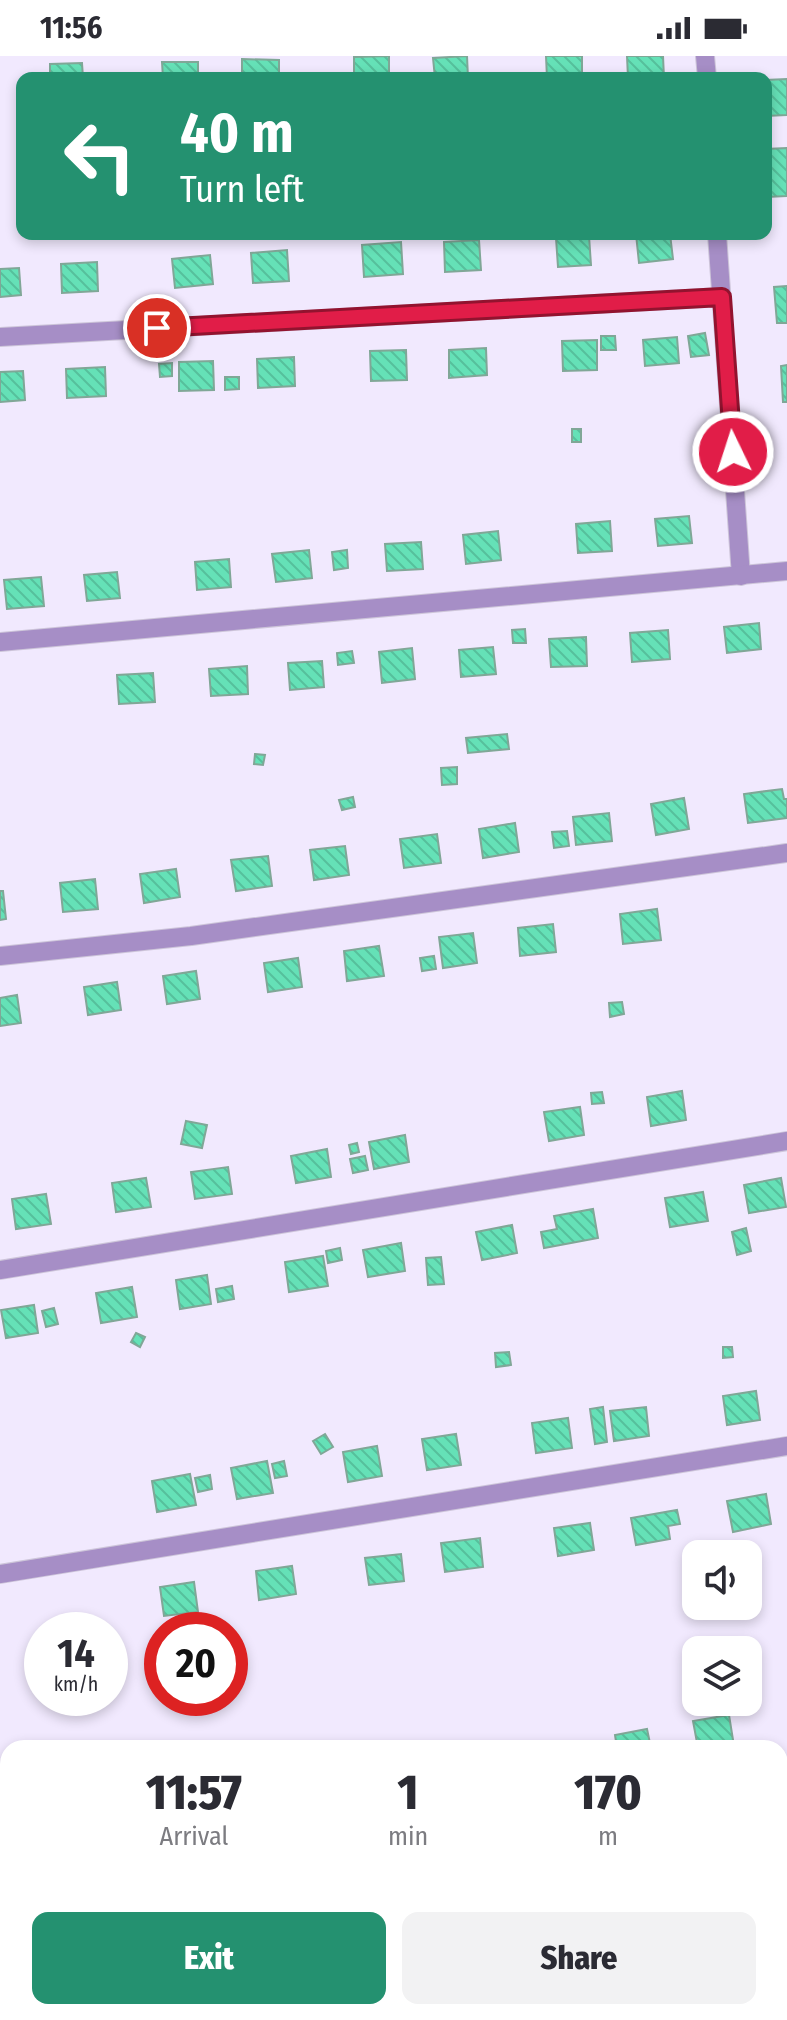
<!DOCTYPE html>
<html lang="en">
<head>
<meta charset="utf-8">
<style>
  body { margin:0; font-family:"Fira Sans Condensed",sans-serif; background:#f2f2f3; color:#2b2b33; height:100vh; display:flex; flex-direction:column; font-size:30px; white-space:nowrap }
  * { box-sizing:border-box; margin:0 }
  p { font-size:26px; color:#7c7c81 }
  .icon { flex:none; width:44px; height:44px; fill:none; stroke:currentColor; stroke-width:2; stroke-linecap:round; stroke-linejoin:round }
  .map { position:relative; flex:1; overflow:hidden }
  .side { position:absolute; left:0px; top:1684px; width:788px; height:280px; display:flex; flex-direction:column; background:#fff; border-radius:24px 24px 0 0; box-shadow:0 4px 12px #0003 }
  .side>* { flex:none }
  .hud { position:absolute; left:16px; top:16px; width:756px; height:168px; border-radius:16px; box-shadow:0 4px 12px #0003; background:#249170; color:#fff; overflow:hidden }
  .buttons { position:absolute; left:682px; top:1484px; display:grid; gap:16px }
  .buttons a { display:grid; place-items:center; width:80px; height:80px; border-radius:16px; background:#fff; box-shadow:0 4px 12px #0003; font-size:40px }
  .speed { position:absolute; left:24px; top:1556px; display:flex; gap:16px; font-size:40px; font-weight:700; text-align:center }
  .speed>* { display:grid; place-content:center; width:104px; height:104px; border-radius:50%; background:#fff; box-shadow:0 4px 12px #0003; line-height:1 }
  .speed small { font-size:20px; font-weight:400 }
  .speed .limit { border:12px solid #d22; background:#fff; color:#111 }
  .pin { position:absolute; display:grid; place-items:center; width:68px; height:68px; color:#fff; margin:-34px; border:4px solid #fff; border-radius:50%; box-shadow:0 2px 8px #0007 }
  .me { position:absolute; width:88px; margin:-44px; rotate:356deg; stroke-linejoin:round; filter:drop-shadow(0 0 6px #0008) }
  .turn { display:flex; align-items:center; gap:28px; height:168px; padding:0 32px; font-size:36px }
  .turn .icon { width:104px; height:104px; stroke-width:2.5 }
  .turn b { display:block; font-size:56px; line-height:68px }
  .eta { display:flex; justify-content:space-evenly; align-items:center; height:136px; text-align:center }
  .eta b { font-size:48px; font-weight:800; line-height:56px }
  .action { display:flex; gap:16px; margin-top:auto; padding:16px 32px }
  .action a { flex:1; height:92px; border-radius:16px; background:#249170; color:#fff; font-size:32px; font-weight:800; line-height:92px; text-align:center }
  .action a+a { background:#f2f2f3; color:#2b2b33 }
  .status { display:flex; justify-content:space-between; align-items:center; height:56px; padding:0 40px; background:#fff; direction:ltr }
  .status svg { height:22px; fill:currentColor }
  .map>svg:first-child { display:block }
  .building { fill:url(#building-back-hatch); stroke:#80a797; stroke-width:2 }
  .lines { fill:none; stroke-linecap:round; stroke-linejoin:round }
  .lane-casing { stroke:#cdc5d9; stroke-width:20 }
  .lane { stroke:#a68ec6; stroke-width:18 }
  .route-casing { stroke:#92132f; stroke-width:20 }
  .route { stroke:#e11d48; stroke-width:14 }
</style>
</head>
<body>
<div class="status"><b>11:56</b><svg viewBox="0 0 49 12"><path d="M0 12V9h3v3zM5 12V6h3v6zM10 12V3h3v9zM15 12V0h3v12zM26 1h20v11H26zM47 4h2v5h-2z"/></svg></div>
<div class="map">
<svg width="787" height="1964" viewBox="0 0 787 1964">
  <defs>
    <pattern id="building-back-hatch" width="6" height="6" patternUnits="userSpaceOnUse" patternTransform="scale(2)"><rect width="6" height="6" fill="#65e1b7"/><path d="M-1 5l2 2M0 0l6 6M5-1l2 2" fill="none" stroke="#56c09c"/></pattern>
  </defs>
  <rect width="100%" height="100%" fill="#f1e9fe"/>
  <g class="building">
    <path d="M389 0V22H354V1Z"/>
    <path d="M467 0 468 22H435L433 2Z"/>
    <path d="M546 0H582V22H547Z"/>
    <path d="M627 0H663L664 22H628Z"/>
    <path d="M242 3 279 4V22H242Z"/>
    <path d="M162 6H198V22H163Z"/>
    <path d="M82 7 83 22H50V8Z"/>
    <path d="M787 23V59L766 60V24Z"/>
    <path d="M787 92V140L767 141 766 93Z"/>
    <path d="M636 178H670L673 203 639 207Z"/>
    <path d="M589 180 591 209 558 211 556 182Z"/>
    <path d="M479 184 481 214 445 216 444 186Z"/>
    <path d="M401 186 403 218 364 221 362 189Z"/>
    <path d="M287 194 289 225 253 227 251 197Z"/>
    <path d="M210 199 213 228 175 232 172 203Z"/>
    <path d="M97 206 98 235 62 237 61 208Z"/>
    <path d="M19 212 21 239 0 241V213Z"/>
    <path d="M787 230V267H777L774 231Z"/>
    <path d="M705 277 709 299 691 301 688 280Z"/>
    <path d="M601 280H615L616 294H601Z"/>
    <path d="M677 281 679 307 645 310 643 284Z"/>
    <path d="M597 284V314L563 315 562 285Z"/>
    <path d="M486 292 487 319 449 322V294Z"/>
    <path d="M406 294 407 324 371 325 370 295Z"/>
    <path d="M294 301 295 330 258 332 257 303Z"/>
    <path d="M213 305 214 334 179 335V306Z"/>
    <path d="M172 307V320L160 321 159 308Z"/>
    <path d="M787 309V346H783L781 310Z"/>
    <path d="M105 311 106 340 67 342 66 313Z"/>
    <path d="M23 315 25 344 0 346V316Z"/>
    <path d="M225 321H239V333L225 334Z"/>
    <rect x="572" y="373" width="9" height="13"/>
    <path d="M689 460 692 487 658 490 655 463Z"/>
    <path d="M610 465 612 495 578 497 576 468Z"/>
    <path d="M498 475 501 504 466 508 463 479Z"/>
    <path d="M421 486 423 513 387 515 385 488Z"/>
    <path d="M309 494 312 522 276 526 272 498Z"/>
    <path d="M347 494 348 512 334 514 332 496Z"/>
    <path d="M229 503 231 531 197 534 195 506Z"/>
    <path d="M117 516 120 542 87 545 84 519Z"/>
    <path d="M41 521 44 550 7 553 4 524Z"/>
    <path d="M759 567 761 593 727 597 724 571Z"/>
    <path d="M525 573 526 587H513L512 574Z"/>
    <path d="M668 574 670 603 632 606 630 577Z"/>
    <path d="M586 581 587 610 551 611 549 583Z"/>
    <path d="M493 591 496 618 461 621 459 594Z"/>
    <path d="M412 592 415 623 382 627 379 596Z"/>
    <path d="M352 595 354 607 338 609 337 597Z"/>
    <path d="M322 605 324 631 290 634 288 607Z"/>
    <path d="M247 610 248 638 211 640 209 613Z"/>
    <path d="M153 617 155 646 119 648 117 619Z"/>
    <path d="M507 678 509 693 468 697 466 682Z"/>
    <path d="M255 698 265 699 263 709 254 708Z"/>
    <path d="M457 711V728L442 729 441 712Z"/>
    <path d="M782 733 784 743H787V762L748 767 744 738Z"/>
    <path d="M353 741 355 751 342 754 339 744Z"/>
    <path d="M684 742 689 773 656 779 651 748Z"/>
    <path d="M609 757 612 785 576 789 573 761Z"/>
    <path d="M515 767 519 796 483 802 479 773Z"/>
    <path d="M567 775 569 790 554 792 552 776Z"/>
    <path d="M437 778 441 807 404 812 400 783Z"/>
    <path d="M345 790 349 819 314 824 310 794Z"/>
    <path d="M268 800 272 830 236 835 231 804Z"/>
    <path d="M176 813 180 841 144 847 140 818Z"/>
    <path d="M95 823 98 853 63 856 60 827Z"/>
    <path d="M0 835H3L6 863 0 864Z"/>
    <path d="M657 853 661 884 623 888 620 858Z"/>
    <path d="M553 868 556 896 520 900 518 872Z"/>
    <path d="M473 877 477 907 443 912 439 881Z"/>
    <path d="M379 890 384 920 347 925 344 895Z"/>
    <path d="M434 900 436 913 422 915 420 902Z"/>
    <path d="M298 902 302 931 268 936 264 907Z"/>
    <path d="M196 915 200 943 167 948 163 920Z"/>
    <path d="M117 926 121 954 88 959 84 931Z"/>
    <path d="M17 939 21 967 0 970V942Z"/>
    <path d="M622 946 624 958 610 961 609 947Z"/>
    <path d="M682 1035 686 1064 651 1070 647 1041Z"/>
    <path d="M602 1036 604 1047 592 1048 591 1037Z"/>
    <path d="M580 1051 584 1079 549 1085 544 1056Z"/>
    <path d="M186 1065 207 1069 202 1092 181 1088Z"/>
    <path d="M405 1079 409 1106 374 1113 369 1086Z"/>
    <path d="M357 1087 359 1096 351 1098 349 1089Z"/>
    <path d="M327 1093 331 1121 296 1127 291 1100Z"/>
    <path d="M365 1100 368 1114 353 1117 350 1103Z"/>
    <path d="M228 1111 232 1138 195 1143 191 1116Z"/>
    <path d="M146 1122 151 1151 116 1156 112 1127Z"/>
    <path d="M781 1122 786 1151 749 1157 744 1129Z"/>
    <path d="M703 1136 708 1165 670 1171 665 1142Z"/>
    <path d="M46 1138 51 1168 16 1173 12 1143Z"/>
    <path d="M593 1153 598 1182 544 1192 541 1176 557 1173 554 1160Z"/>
    <path d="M512 1169 517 1197 482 1204 476 1176Z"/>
    <path d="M746 1172 751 1195 737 1199 732 1176Z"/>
    <path d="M401 1187 405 1215 368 1221 363 1194Z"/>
    <path d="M340 1192 342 1204 328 1207 326 1195Z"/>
    <path d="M323 1200 328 1230 289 1236 285 1206Z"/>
    <path d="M441 1201 444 1228 428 1229 426 1202Z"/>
    <path d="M207 1219 211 1248 180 1253 176 1224Z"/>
    <path d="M232 1230 234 1243 218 1246 216 1233Z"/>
    <path d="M132 1231 137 1261 101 1267 96 1237Z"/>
    <path d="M34 1249 38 1277 6 1282 1 1254Z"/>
    <path d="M54 1252 58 1268 46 1271 42 1255Z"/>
    <path d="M136 1277 145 1281 140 1291 131 1286Z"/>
    <path d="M723 1291H732L733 1301 723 1302Z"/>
    <path d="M509 1296 511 1309 496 1311 495 1297Z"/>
    <path d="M756 1335 760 1364 727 1369 723 1340Z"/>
    <path d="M603 1351 607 1386 595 1388 590 1353Z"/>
    <path d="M646 1351 649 1380 614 1385 610 1355Z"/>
    <path d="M568 1362 572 1392 536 1397 532 1367Z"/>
    <path d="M325 1378 333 1391 321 1398 313 1385Z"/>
    <path d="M456 1378 461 1409 427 1414 422 1383Z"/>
    <path d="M377 1390 382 1420 348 1426 343 1396Z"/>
    <path d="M267 1405 273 1437 237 1443 231 1412Z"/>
    <path d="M284 1405 287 1420 275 1422 272 1408Z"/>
    <path d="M190 1418 196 1449 157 1456 152 1425Z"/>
    <path d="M210 1419 212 1433 198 1436 195 1422Z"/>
    <path d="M766 1438 771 1468 733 1476 727 1445Z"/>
    <path d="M677 1454 680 1468 668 1470 670 1483 636 1489 631 1462Z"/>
    <path d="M590 1467 594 1494 558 1500 554 1472Z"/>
    <path d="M480 1482 483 1511 445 1516 441 1487Z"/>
    <path d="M401 1498 404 1525 369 1529 365 1502Z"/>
    <path d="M696 1499V1518L694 1519 687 1504Z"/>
    <path d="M292 1510 296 1538 259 1544 256 1515Z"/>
    <path d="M194 1526 198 1556 164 1560 160 1531Z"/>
    <path d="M729 1659 734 1690 698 1692 693 1665Z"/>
    <path d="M647 1673 651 1692H617L615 1679Z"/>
  </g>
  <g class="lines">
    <defs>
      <g id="lane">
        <path d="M705 0 707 22"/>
        <path d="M717 178 741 520"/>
        <path d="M0 281 722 241"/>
        <path d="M0 586 787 515"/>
        <path d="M0 900 191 880 787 797"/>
        <path d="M0 1214 787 1085"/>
        <path d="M0 1518 787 1390"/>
        <path d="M780 1718 787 1717"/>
      </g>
    </defs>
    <use href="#lane" class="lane-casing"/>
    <use href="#lane" class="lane"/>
  </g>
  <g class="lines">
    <defs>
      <path id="route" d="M157 272 722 241 733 396"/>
    </defs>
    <use href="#route" class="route-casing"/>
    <use href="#route" class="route"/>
  </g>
</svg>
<div class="buttons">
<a><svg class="icon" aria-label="sound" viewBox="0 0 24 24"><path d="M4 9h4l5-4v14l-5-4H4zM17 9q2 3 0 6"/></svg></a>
<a><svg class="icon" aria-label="layers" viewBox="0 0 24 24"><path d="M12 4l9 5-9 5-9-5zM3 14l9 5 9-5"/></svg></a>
</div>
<div class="speed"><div>14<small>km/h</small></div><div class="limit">20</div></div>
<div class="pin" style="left:157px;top:272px;background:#d93025"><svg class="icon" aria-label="arrive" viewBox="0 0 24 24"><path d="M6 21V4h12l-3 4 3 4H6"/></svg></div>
<svg class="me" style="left:733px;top:396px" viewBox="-20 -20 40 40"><circle r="17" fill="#e11d48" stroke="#fff" stroke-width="3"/><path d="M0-11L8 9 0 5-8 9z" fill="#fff"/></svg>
<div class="hud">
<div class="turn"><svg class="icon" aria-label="left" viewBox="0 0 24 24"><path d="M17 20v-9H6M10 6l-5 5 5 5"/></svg><div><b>40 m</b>Turn left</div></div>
</div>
<section class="side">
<div class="eta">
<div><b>11:57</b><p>Arrival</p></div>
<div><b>1</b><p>min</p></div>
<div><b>170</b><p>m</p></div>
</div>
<div class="action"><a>Exit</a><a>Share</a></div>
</section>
</div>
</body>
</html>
